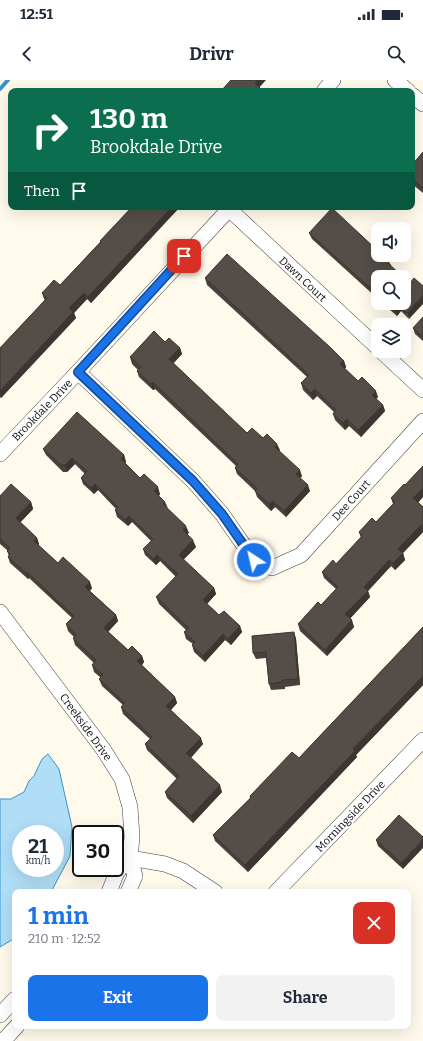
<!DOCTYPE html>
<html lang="en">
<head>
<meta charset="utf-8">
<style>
  body { margin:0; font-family:Bitter,serif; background:#f2f2f3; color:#1f2937; height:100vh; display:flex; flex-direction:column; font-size:15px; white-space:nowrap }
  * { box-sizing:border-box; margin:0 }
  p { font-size:13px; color:#747a83 }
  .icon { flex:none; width:22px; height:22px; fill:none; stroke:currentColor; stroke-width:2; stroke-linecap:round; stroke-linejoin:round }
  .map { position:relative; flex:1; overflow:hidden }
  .drawer { position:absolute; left:12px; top:809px; width:399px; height:140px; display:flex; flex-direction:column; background:#fff; border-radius:8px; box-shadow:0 4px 16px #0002 }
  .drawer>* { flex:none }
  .banner { position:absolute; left:8px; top:8px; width:407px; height:122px; border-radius:8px; box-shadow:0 4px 16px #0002; background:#0b6e4f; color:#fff; overflow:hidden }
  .tools { position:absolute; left:371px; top:142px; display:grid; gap:8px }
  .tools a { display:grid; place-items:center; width:40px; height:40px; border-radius:8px; background:#fff; box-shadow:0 4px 16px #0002; font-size:20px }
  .speed { position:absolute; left:12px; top:745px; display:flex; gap:8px; font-size:20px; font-weight:700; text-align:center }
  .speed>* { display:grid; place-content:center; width:52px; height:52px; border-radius:50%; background:#fff; box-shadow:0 4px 16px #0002; line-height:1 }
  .speed small { font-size:10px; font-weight:400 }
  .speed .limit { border:2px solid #111; border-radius:6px; background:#fff; color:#111 }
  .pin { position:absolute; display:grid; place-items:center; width:34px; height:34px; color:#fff; margin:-17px; border-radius:8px; box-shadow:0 2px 6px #0006 }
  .me { position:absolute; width:44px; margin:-22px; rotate:325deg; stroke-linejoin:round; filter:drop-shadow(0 0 3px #0008) }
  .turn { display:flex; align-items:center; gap:14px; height:84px; padding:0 16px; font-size:18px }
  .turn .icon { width:52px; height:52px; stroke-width:2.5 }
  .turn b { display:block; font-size:28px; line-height:34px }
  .then { display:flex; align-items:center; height:38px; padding:0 16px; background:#0003; gap:8px; font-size:15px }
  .round { display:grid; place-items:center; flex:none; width:42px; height:42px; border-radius:8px; background:#f2f2f3 }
  .headline { display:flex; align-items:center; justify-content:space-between; height:68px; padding:0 16px }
  h1 { font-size:24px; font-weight:700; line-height:30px; color:#1a73e8 }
  .button { display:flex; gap:8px; margin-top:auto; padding:8px 16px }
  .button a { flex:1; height:46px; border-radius:8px; background:#1a73e8; color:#fff; font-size:16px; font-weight:700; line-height:46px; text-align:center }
  .button a+a { background:#f2f2f3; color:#1f2937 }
  .status { display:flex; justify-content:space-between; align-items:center; height:28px; padding:0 20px; background:#fff; direction:ltr }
  .status svg { height:11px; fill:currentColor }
  header { display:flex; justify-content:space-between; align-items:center; height:52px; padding:0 16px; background:#fff; font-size:18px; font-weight:700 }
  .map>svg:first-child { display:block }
  .water { fill:#b0def6; stroke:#3795cd; fill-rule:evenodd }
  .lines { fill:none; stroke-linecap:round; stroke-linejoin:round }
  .stream { stroke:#3795cd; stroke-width:4 }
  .minor-casing { stroke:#3f3f3f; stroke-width:16 }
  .minor { stroke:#fff; stroke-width:15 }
  .wall { fill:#48423e }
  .shaded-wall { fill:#3b3632 }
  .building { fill:#544d48; stroke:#3b3632 }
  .route-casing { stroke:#114b97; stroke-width:10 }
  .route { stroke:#1a73e8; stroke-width:7 }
  .labels { text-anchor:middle; stroke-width:4; stroke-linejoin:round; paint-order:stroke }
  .street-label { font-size:11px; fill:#0c0c0c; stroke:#fff }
</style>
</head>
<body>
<div class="status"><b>12:51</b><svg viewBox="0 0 49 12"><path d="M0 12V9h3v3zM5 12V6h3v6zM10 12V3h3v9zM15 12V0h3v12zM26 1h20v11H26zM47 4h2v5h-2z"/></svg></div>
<header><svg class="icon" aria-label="back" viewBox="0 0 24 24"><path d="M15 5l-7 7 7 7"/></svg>Drivr<svg class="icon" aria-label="search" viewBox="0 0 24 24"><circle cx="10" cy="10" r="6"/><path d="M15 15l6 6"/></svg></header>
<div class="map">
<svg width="423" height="961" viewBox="0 0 423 961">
  <rect width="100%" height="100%" fill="#fffaeb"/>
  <path class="water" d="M48 674 59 689 72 747 70 776 51 812H15V858L0 867V719H11L24 712 29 701 34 696 42 679ZM21 754H55V788H21Z"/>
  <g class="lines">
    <path class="stream" d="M0 9 8 0"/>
    <defs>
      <g id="minor">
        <path d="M395 0 408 11"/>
        <path d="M324 11 333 0"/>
        <path d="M412 15 423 24"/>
        <path d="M229 129 378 268"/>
        <path d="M381 271 423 310"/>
        <path d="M78 292 193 401 222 434 254 480 272 488 301 475 423 341"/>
        <path d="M0 374 78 292 231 127"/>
        <path d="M0 532 103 669 122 699 130 727 132 757 130 778 165 784 183 791 215 812"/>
        <path d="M109 812 117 792 130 778 135 796 128 812"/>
        <path d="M276 812 423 660"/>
        <path d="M0 935 15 919"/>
        <path d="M3 961 17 946"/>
      </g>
    </defs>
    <use href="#minor" class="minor-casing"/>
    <use href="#minor" class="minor"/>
  </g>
  <g class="wall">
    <path d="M423 72V113L412 104V85Z"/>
    <path d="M132 127H180L164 144 91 223 87 219 74 233 76 238 1 318 0 317V268L45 220 44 219 42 213 60 205 100 162V161Z"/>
    <path d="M309 153 389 182 391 185 378 197V219L312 159Z"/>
    <path d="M205 198 344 281 346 287 345 289 358 301 378 317 376 319 383 325 385 331 361 357 349 346 345 350 335 340 333 334 334 332 317 316 313 320 303 310 301 303 307 297 207 205Z"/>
    <path d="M382 223H404L409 239 401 231 397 236Z"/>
    <path d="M423 237V261L415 254 413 248Z"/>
    <path d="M165 262 180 268 182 274 173 283 247 353 263 358 280 370 279 371 302 396 300 398 310 411 286 437 275 427 271 431 257 417 255 411 237 394 235 388 236 386 155 309 153 310 139 297 137 291 138 290 132 284 130 277Z"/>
    <path d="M43 369 124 375 126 382 125 383 140 398 160 414 159 416 167 428 189 453 187 454 196 467 183 480 214 508 216 514 207 524 219 535 240 546 242 552 231 565 225 560 205 582 194 572 192 565 193 564 186 559 184 552 186 550 159 524 156 517 176 497 160 481 156 485 145 475 143 469 151 461 132 442 128 446 117 437 115 430 116 429 98 410 94 414 83 404 81 398 85 394 75 384 67 392H63L46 375Z"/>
    <path d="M423 386V417L418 422 423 427V452L403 473 405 480 395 490 391 486 368 511 370 517 350 538 354 547 327 576 300 551 298 544 321 525 336 509 324 498 322 492 336 484 361 458 359 452 376 442 393 424 391 418 405 405Z"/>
    <path d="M0 416 31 422 33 429 20 442 37 458 39 464 38 465 58 483 92 508 90 511 116 535 118 541 108 552 128 570 142 576 144 582 142 585 175 617 177 623 171 630 203 664 191 678 222 712 193 743 167 718 165 712 177 699 147 670 145 664 150 659 123 634 121 627 123 625 102 606 99 599 101 598 94 592 92 585 94 583 75 565 73 558 74 557 68 551 66 544 72 538 29 498 28 499 10 483 8 477 9 476 7 471H8L0 464Z"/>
    <path d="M423 547V605L356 675 357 677 248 792 215 761 213 755 250 718V716L299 678Z"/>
    <path d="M294 552 296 559 300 605 285 607V609L271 610 269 604 266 578 256 579 253 573Z"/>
    <path d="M399 735 403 789 378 766 376 760Z"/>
  </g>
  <g class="shaded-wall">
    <path d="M258 0H266L257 10 255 3Z"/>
    <path d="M172 127H180L164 144 91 223 88 217Z"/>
    <path d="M84 213 87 219 74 233 76 238 1 318 0 314V311L69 228Z"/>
    <path d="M423 215V224L409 239 407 233Z"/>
    <path d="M399 225 401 231 397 236 394 230Z"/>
    <path d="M180 268 182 274 171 286 169 279Z"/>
    <path d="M344 281 346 287 343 291 340 284Z"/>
    <path d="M153 302 155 309 153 310 151 304Z"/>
    <path d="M315 309 317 316 313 320 311 313Z"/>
    <path d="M376 311 378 317 374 321 372 315Z"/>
    <path d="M383 325 385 331 361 357 358 350Z"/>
    <path d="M347 339 349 346 345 350 343 343Z"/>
    <path d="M277 364 280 370 277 373 275 367Z"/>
    <path d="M124 375 126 382 123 385 121 379Z"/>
    <path d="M72 378 75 384 67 392 65 385Z"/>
    <path d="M300 390 302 396 298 400 296 394Z"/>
    <path d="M95 404 98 410 94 414 91 408Z"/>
    <path d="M308 405 310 411 286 437 284 431Z"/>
    <path d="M158 407 160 414 157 418 154 411Z"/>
    <path d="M423 408V417L416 425 413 418Z"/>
    <path d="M273 421 275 427 271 431 269 424Z"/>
    <path d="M31 422 33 429 18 445 16 438Z"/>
    <path d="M165 422 168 428 163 424Z"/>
    <path d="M129 436 132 442 128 446 125 440Z"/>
    <path d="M421 445 423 452 403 473 405 480 395 490 393 483 398 469Z"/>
    <path d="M186 446 189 453 185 456 183 450Z"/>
    <path d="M37 458 39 464 36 468 34 461Z"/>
    <path d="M193 460 196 467 181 482 179 475Z"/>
    <path d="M157 475 160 481 156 485 153 479Z"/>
    <path d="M389 480 391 486 368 511 370 517 348 541 345 534 364 507Z"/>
    <path d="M27 492 29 498 28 499 26 493Z"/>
    <path d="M90 502 92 508 88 513 85 507Z"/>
    <path d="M214 508 216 514 205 526 203 520Z"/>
    <path d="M116 535 118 541 106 554 104 548Z"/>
    <path d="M352 540 354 547 327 576 325 570Z"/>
    <path d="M240 546 242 552 231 565 228 559Z"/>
    <path d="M294 552 296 559 300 605 298 599Z"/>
    <path d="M223 554 225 560 205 582 203 576Z"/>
    <path d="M142 576 144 582 140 587 137 581Z"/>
    <path d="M423 596V605L356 675 357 677 248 792 245 785 353 669Z"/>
    <path d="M175 617 177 623 169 632 166 626Z"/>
    <path d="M201 658 203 664 188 680 186 673Z"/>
    <path d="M220 705 222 712 193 743 191 736Z"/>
    <path d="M423 759V768L403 789 401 783Z"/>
  </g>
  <g class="building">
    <path d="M231 0H258L255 3 263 11H221Z"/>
    <path d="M423 72V108L412 99V85Z"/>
    <path d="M132 127H172L88 217 84 213 69 228 73 232 0 311V268L47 218 42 213 54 200 60 205 101 162 100 161Z"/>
    <path d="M332 128 378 171V175H382L389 182 388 183 403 197H378V215L309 153Z"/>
    <path d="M227 174 330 267 344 281 340 284 358 301 362 297 376 311 372 315 383 325 358 350 347 339 343 343 333 334 336 330 315 309 311 313 301 303 309 295 205 198Z"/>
    <path d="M404 198 410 203 414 198 423 206V215L407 233 399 225 394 230 387 223H404Z"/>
    <path d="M423 237V257L413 248Z"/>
    <path d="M154 251 165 262 169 258 180 268 169 279 247 353 252 348 263 358 267 354 277 364 275 367 300 390 296 394 308 405 284 431 273 421 269 424 255 411 257 408 235 388 238 384 153 302 151 304 137 291 141 287 130 277Z"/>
    <path d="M77 332 124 375 121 379 140 398 144 394 158 407 154 411 165 422 163 424 186 446 183 450 193 460 179 475 214 508 203 520 219 535 224 531 240 546 228 559 223 554 203 576 192 565 195 562 184 552 189 548 156 517 178 494 157 475 153 479 143 469 153 459 129 436 125 440 115 430 118 427 95 404 91 408 81 398 87 391 72 378 65 385H61L43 369Z"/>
    <path d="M423 386V408L413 418 423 427V447L421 445 398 469 403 473 393 483 389 480 364 507 368 511 345 534 352 540 325 570 298 544 318 522 321 525 338 507 322 492 333 480 336 484 362 456 359 452 372 438 376 442 395 422 391 418 404 404 405 405Z"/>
    <path d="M11 404 31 422 16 438 37 458 34 461 58 483 63 477 90 502 85 507 116 535 104 548 128 570 132 566 142 576 137 581 175 617 166 626 201 658 186 673 220 705 191 736 165 712 179 696 145 664 152 657 121 627 125 623 99 599 103 595 92 585 96 580 73 558 76 555 66 544 74 536 27 492 26 493 8 477 10 474 7 471 10 468 0 459V416Z"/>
    <path d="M423 547V596L353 669 355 671 245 785 213 755 251 718 250 716 292 672 299 678Z"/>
    <path d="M294 552 298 599 282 600V602L269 604 266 572 253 573 252 556Z"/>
    <path d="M399 735 423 757V759L401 783 376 760Z"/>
  </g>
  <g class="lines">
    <defs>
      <path id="route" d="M184 176 78 292 193 401 222 434 254 480"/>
    </defs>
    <use href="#route" class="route-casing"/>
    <use href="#route" class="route"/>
  </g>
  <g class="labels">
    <g class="street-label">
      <text transform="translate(303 199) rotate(43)" y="4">Dawn Court</text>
      <text transform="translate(42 330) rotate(-46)" y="4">Brookdale Drive</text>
      <text transform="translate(351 420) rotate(-48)" y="4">Dee Court</text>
      <text transform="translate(86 647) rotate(54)" y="4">Creekside Drive</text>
      <text transform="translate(350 736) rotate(-46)" y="4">Morningside Drive</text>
    </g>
  </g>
</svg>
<div class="tools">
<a><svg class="icon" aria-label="sound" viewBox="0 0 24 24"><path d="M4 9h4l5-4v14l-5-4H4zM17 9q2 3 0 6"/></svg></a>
<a><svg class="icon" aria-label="search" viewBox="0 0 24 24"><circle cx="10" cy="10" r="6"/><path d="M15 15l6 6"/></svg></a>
<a><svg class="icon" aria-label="layers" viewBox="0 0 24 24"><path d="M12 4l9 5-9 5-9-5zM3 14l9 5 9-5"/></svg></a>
</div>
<div class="speed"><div>21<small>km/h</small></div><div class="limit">30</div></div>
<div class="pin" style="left:184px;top:176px;background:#d93025"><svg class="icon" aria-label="arrive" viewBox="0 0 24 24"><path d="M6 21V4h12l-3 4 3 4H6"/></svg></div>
<svg class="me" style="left:254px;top:480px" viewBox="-20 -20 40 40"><circle r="17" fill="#1a73e8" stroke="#fff" stroke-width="3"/><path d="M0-11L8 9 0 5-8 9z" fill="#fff"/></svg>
<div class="banner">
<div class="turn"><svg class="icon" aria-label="right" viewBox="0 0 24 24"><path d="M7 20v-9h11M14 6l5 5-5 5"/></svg><div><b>130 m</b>Brookdale Drive</div></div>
<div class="then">Then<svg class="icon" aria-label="arrive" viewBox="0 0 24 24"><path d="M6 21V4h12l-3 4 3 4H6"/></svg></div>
</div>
<section class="drawer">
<div class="headline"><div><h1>1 min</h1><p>210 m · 12:52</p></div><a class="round" style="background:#d93025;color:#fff"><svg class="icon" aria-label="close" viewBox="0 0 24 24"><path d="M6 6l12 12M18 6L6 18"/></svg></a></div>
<div class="button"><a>Exit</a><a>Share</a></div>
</section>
</div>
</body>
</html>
